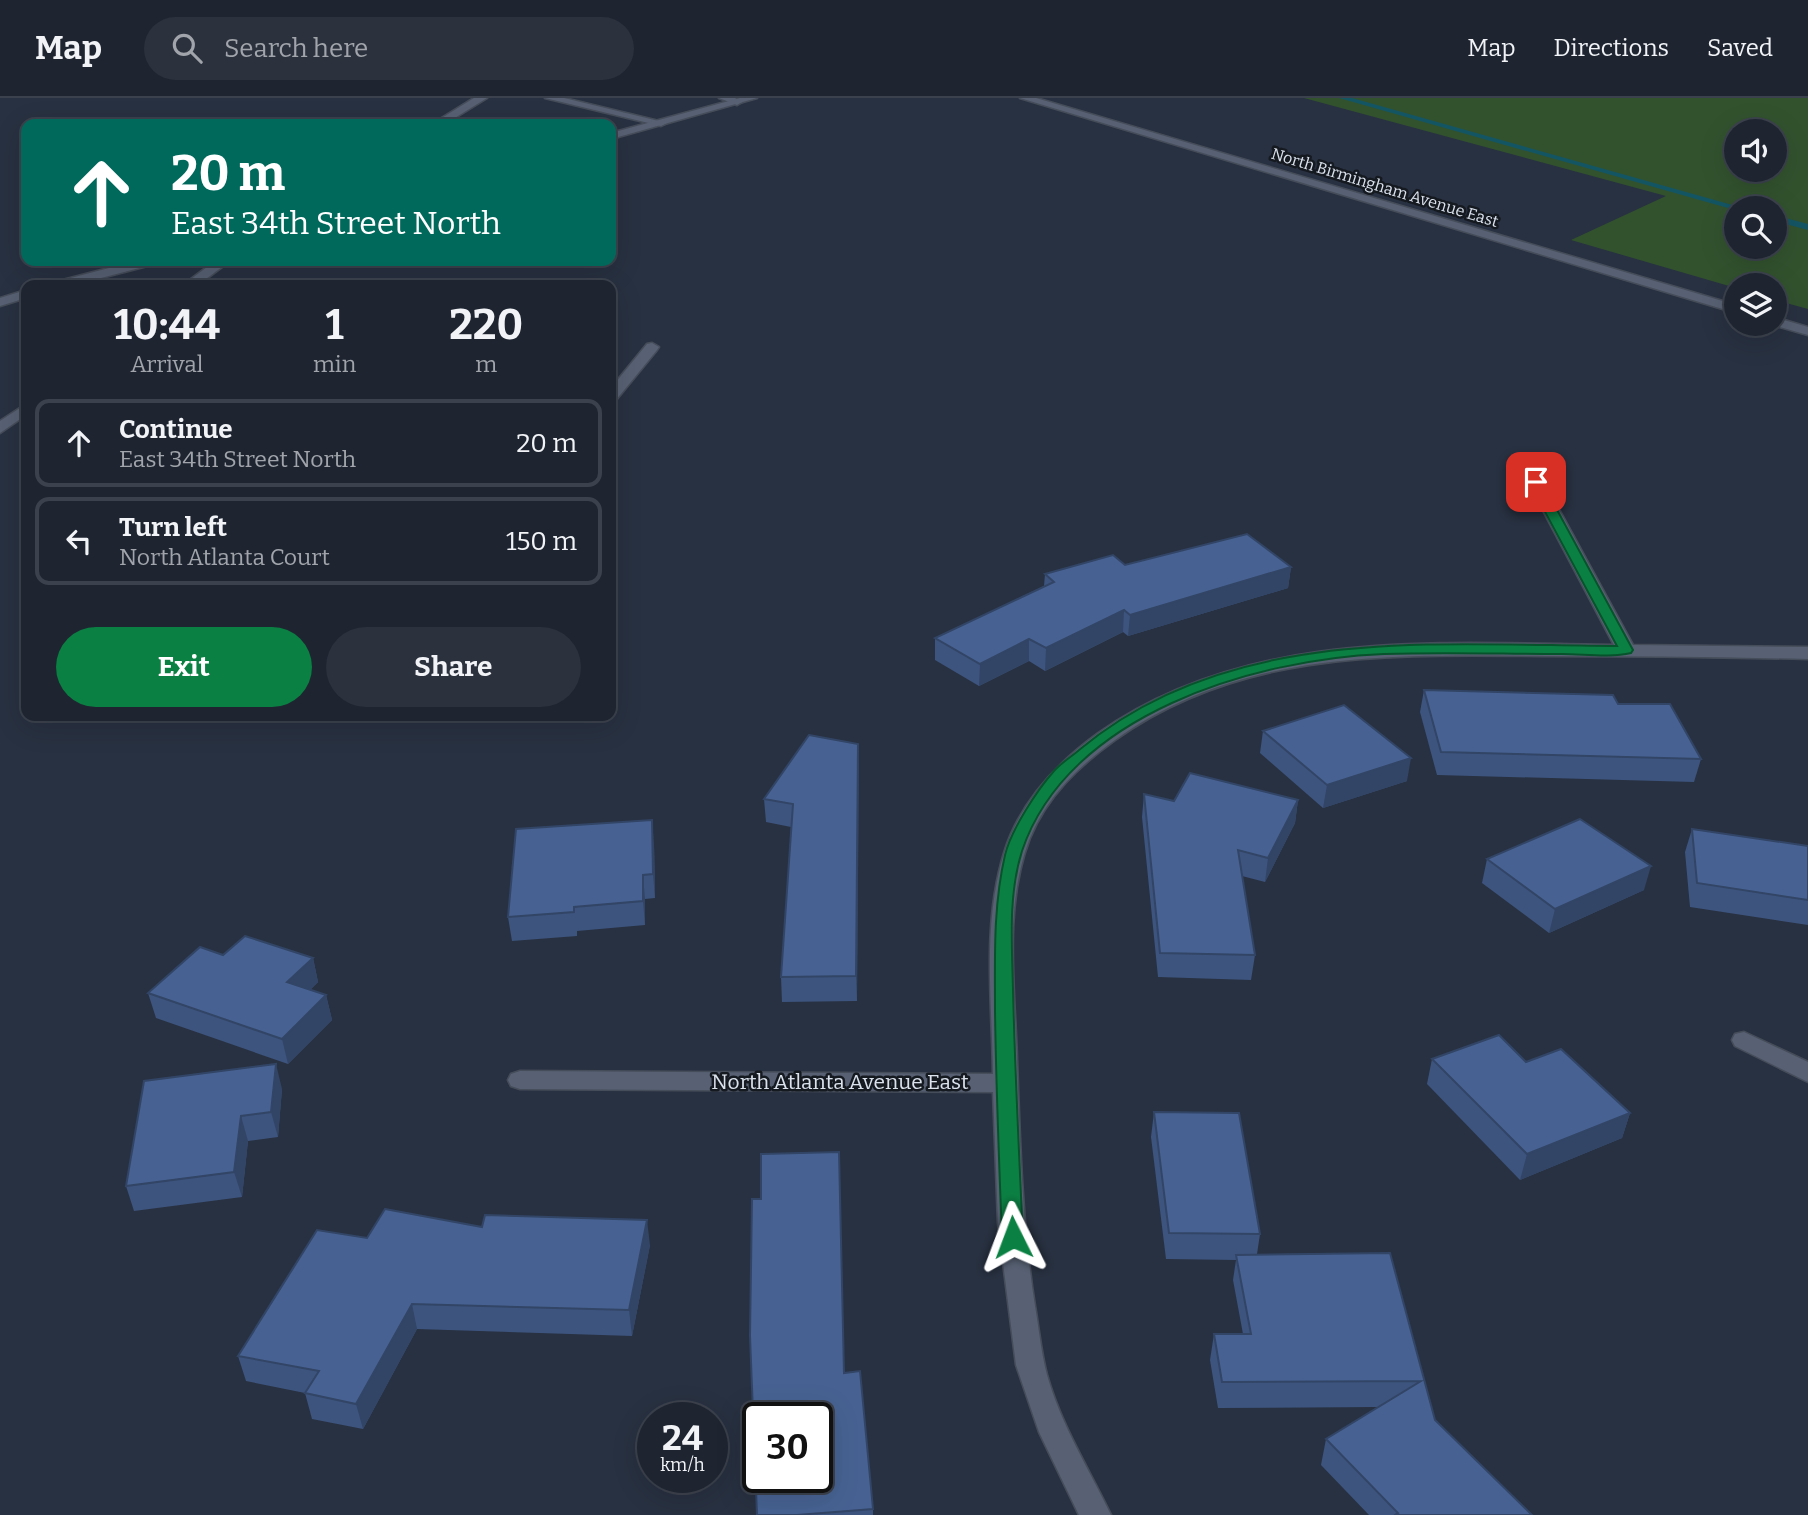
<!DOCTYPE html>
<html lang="en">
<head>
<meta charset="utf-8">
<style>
  body { margin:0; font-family:Bitter,serif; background:#2b313d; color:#f1f3f6; height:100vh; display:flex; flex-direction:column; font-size:26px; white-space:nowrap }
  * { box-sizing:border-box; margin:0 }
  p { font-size:23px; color:#a1a5ab }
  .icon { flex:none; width:38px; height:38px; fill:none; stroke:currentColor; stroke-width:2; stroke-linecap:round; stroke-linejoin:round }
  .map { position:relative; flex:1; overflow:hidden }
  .panel { position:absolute; left:21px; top:182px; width:595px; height:441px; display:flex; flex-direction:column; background:#1e2531; border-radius:14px; box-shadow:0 7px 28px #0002,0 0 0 2px #3c424d }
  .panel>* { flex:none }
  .banner { position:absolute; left:21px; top:21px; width:595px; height:147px; border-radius:14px; box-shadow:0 7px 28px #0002,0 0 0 2px #3c424d; background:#00695c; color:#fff; overflow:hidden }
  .tools { position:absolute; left:1724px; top:21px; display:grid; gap:14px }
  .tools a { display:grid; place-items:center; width:63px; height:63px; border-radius:50%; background:#1e2531; box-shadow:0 7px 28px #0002,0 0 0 2px #3c424d; font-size:35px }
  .speed { position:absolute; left:637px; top:1304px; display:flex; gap:14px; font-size:35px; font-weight:700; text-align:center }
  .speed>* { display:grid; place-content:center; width:91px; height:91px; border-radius:50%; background:#1e2531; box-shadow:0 7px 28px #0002,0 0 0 2px #3c424d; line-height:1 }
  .speed small { font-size:18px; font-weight:400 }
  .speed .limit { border:4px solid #111; border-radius:10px; background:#fff; color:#111 }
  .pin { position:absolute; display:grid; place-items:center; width:60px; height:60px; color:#fff; margin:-30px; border-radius:14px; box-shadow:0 4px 10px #0006 }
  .me { position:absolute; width:77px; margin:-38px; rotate:357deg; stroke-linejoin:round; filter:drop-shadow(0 0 5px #0008) }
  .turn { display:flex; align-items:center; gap:24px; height:147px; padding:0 35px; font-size:32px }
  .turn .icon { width:91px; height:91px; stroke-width:2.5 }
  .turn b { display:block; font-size:49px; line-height:60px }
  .eta { display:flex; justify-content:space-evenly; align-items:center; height:119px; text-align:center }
  .eta b { font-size:42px; font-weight:700; line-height:49px }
  .action { display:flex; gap:14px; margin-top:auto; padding:14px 35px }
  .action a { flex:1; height:80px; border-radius:42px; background:#0b8043; color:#fff; font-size:28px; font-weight:700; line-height:80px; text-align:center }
  .action a+a { background:#2b313d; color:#f1f3f6 }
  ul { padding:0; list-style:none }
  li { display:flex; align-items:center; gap:21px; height:88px; margin:0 14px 10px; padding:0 21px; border:4px solid #3c424d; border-radius:14px }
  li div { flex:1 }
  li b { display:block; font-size:26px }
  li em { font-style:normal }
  header { display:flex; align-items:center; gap:42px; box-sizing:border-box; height:98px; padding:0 35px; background:#1e2531; border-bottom:2px solid #3c424d }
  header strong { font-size:33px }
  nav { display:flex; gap:38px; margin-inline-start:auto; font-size:24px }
  .search { width:490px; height:63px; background:#2b313d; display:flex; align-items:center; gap:18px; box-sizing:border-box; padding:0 24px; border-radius:38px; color:#a1a5ab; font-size:26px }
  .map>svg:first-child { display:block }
  .green { fill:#32522e; fill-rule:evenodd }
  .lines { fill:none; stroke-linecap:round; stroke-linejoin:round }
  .stream { fill:#145564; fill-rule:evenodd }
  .lane-casing { stroke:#464d5a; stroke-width:3 }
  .street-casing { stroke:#464d5a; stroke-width:3 }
  .secondary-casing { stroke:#464d5a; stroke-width:3 }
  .lane { fill:#576173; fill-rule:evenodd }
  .street { fill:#576173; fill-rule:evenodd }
  .secondary { fill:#576173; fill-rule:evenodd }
  .wall { fill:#3d547e }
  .shaded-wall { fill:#324566 }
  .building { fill:#476292; stroke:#324566; stroke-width:2; fill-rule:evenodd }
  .route { fill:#0b8043; stroke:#07532c; stroke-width:2 }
  .labels { text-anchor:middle; stroke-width:5; stroke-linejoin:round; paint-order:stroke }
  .far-street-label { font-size:16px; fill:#dbe2ec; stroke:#151920 }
  .near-street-label { font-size:21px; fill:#dbe2ec; stroke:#151920 }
</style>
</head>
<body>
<header>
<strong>Map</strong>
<div class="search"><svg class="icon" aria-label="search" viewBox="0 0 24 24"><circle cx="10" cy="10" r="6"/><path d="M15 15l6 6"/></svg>Search here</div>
<nav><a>Map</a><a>Directions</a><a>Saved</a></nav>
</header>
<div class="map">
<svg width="1808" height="1417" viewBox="0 0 1808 1417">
  <rect width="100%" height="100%" fill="#283141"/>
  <path class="green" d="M1304 0H1808V211L1775 202 1774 187H1736V190L1571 142 1666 98ZM1736 33H1774V72H1736ZM1736 110H1774V149H1736Z"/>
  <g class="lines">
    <g class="stream">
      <path d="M1339 0H1352L1743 110 1735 112Z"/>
      <path d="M1774 117 1808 126V132L1774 123Z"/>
    </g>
    <defs>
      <g id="lane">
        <path d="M545 0H564L667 25 661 28Z"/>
        <path d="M719 0H735L742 4 737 7Z"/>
        <path d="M652 245 659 249 657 252 616 302 611 303V290L647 246Z"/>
      </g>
      <g id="street">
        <path d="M1020 0H1036L1736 207V215Z"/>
        <path d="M1774 219 1808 229V237L1769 226H1774Z"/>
        <path d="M1536 379 1544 384 1633 547 1808 549V561C1721 559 1633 558 1546 558 1395 557 1243 550 1115 642 1079 668 1047 698 1030 740 1003 809 1015 890 1017 962 1020 1044 1022 1127 1035 1208 1039 1231 1041 1254 1047 1277 1061 1327 1089 1371 1111 1417H1079L1039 1334 1016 1267 998 1125 993 994 520 991 511 988 508 982 511 976 520 973 993 976C992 903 982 826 1004 755 1019 706 1056 666 1097 636 1248 529 1438 545 1614 547L1528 384Z"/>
        <path d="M1744 934 1808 964V984L1735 948 1732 942 1735 936Z"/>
      </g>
      <g id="secondary">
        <path d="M474 0H487L445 26H432Z"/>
        <path d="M740 0H757L611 41V35Z"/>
        <path d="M136 163H157L155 166 74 187H53L55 184Z"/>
        <path d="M215 163H230L198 187H183Z"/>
        <path d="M26 192V200L0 208V200Z"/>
        <path d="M26 306V317L0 335V323Z"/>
      </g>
    </defs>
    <use href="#lane" class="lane-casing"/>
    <use href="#street" class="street-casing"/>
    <use href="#secondary" class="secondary-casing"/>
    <use href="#lane" class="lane"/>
    <use href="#street" class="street"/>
    <use href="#secondary" class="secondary"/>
  </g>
  <g class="wall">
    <path d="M1125 467 1291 469 1288 490 1128 538 1123 534 1045 573 1029 563 979 588 935 562V540L1044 488 1045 476Z"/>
    <path d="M1424 592 1618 606 1701 661 1694 684 1437 677 1420 614Z"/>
    <path d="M1263 633 1407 683 1323 710 1260 655Z"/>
    <path d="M858 646 857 903 782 904 781 879 791 729 766 724 764 701Z"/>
    <path d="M1144 696 1174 703 1298 702 1295 725 1265 784 1242 778 1255 857 1251 882 1158 879 1142 719Z"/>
    <path d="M1692 731 1808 748V827L1690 809 1685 754Z"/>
    <path d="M654 746 655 800 645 801V827L577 833V838L512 843 508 819Z"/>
    <path d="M1487 761 1644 792 1549 835 1482 785Z"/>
    <path d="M223 857 313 860 318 884 310 892 326 897 332 922 288 966 156 920 148 895Z"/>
    <path d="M1432 961 1526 964 1630 1015 1622 1040 1520 1082 1427 986Z"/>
    <path d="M282 991 278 1039 248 1043 242 1099 134 1113 126 1088Z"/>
    <path d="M1154 1014 1260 1136 1257 1156 1390 1155 1435 1322 1532 1417H1369L1321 1367 1326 1341 1379 1309 1218 1310 1210 1262 1214 1236H1243L1233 1182 1236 1162 1166 1161 1151 1039Z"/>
    <path d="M482 1129 650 1147 632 1238 417 1231 363 1331 312 1321 305 1295 246 1283 238 1258 367 1140Z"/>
    <path d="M844 1275 873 1411V1417H757Z"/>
  </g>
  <g class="shaded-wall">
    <path d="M1291 469 1288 490 1128 538 1130 517Z"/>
    <path d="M1124 512 1123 534 1045 573 1046 550Z"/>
    <path d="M1029 541V563L979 588 980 566Z"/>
    <path d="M858 646 859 669 857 903 856 878Z"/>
    <path d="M1411 660 1407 683 1323 710 1327 687Z"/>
    <path d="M1298 702 1295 725 1265 784 1268 760Z"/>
    <path d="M652 722 654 746 655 800 653 776Z"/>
    <path d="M1651 768 1644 792 1549 835 1555 811Z"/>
    <path d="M643 777 645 801V827L643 803Z"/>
    <path d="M313 860 318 884 293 909 287 884Z"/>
    <path d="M326 897 332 922 288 966 282 941Z"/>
    <path d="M276 966 282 991 278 1039 271 1014Z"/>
    <path d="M1630 1015 1622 1040 1520 1082 1527 1056Z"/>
    <path d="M241 1018 248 1043 242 1099 234 1074Z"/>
    <path d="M647 1122 650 1147 632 1238 629 1212Z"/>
    <path d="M412 1206 417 1231 363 1331 356 1306Z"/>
  </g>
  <g class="building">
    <path d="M1247 436 1291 469 1130 517 1124 512 1046 550 1029 541 980 566 935 540 1054 484 1045 476 1113 457 1125 467Z"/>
    <path d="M1424 592 1613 597 1618 606H1670L1701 661 1441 654Z"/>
    <path d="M1344 607 1411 660 1327 687 1263 633Z"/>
    <path d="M809 637 858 646 856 878 781 879 793 706 764 701Z"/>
    <path d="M1190 675 1298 702 1268 760 1238 752 1255 857 1160 855 1144 696 1174 703Z"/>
    <path d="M1580 721 1651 768 1555 811 1487 761Z"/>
    <path d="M652 722 653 776 643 777V803L574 809V814L508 819 516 731Z"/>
    <path d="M1692 731 1808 748V802L1697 785Z"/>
    <path d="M245 838 313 860 287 884 326 897 282 941 148 895 200 849 223 857Z"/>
    <path d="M1499 937 1526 964 1561 951 1630 1015 1527 1056 1432 961Z"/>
    <path d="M276 966 271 1014 241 1018 234 1074 126 1088 144 983Z"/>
    <path d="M1154 1014 1239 1015 1260 1136 1169 1135Z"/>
    <path d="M839 1054 844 1275 860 1273 873 1411 797 1417H757L750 1238 752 1101H761V1056ZM758 1320H817V1379H758Z"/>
    <path d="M385 1111 482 1129 485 1117 647 1122 629 1212 412 1206 356 1306 305 1295 319 1273 238 1258 317 1132 367 1140Z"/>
    <path d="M1390 1155 1435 1322 1532 1417H1395L1398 1415 1326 1341 1421 1283 1222 1284 1214 1236H1251L1236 1157Z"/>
  </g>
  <path class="route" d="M1536 380 1542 384 1633 552 1631 555C1610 560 1584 556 1562 556 1503 556 1443 554 1384 556 1255 561 1068 616 1022 753 1008 797 1012 846 1013 892 1015 975 1019 1057 1023 1139L1020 1145 1013 1147 1005 1145 1002 1139C999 1064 996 988 995 912 995 859 993 809 1005 757 1011 732 1037 692 1054 673 1061 665 1071 659 1079 652 1229 526 1434 547 1617 548L1529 384Z"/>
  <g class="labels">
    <g class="far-street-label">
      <text transform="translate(1385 89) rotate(17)" y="6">North Birmingham Avenue East</text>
    </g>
    <g class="near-street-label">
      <text x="840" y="991">North Atlanta Avenue East</text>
    </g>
  </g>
</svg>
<div class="tools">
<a><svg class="icon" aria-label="sound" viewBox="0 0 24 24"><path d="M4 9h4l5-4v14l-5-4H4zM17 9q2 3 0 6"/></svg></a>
<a><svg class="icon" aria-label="search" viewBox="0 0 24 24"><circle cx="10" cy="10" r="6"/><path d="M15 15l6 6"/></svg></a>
<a><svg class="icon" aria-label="layers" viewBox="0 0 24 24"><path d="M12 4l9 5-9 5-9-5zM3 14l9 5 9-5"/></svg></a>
</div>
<div class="speed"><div>24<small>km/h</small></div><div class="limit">30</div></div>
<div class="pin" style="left:1536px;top:384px;background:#d93025"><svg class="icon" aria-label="arrive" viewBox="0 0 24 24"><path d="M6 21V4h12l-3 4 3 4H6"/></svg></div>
<svg class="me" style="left:1013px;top:1139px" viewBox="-20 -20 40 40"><path d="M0-17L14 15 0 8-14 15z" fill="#0b8043" stroke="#fff" stroke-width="4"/></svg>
<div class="banner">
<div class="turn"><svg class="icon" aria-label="ahead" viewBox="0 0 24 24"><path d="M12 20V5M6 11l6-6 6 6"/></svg><div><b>20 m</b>East 34th Street North</div></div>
</div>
<section class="panel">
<div class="eta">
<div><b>10:44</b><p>Arrival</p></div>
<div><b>1</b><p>min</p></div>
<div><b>220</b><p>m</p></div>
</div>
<ul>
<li><svg class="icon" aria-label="ahead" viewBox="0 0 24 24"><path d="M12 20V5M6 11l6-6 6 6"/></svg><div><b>Continue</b><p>East 34th Street North</p></div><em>20 m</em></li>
<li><svg class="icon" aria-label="left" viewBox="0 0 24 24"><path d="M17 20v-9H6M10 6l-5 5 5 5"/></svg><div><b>Turn left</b><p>North Atlanta Court</p></div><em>150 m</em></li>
</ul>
<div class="action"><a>Exit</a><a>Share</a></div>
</section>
</div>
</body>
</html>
